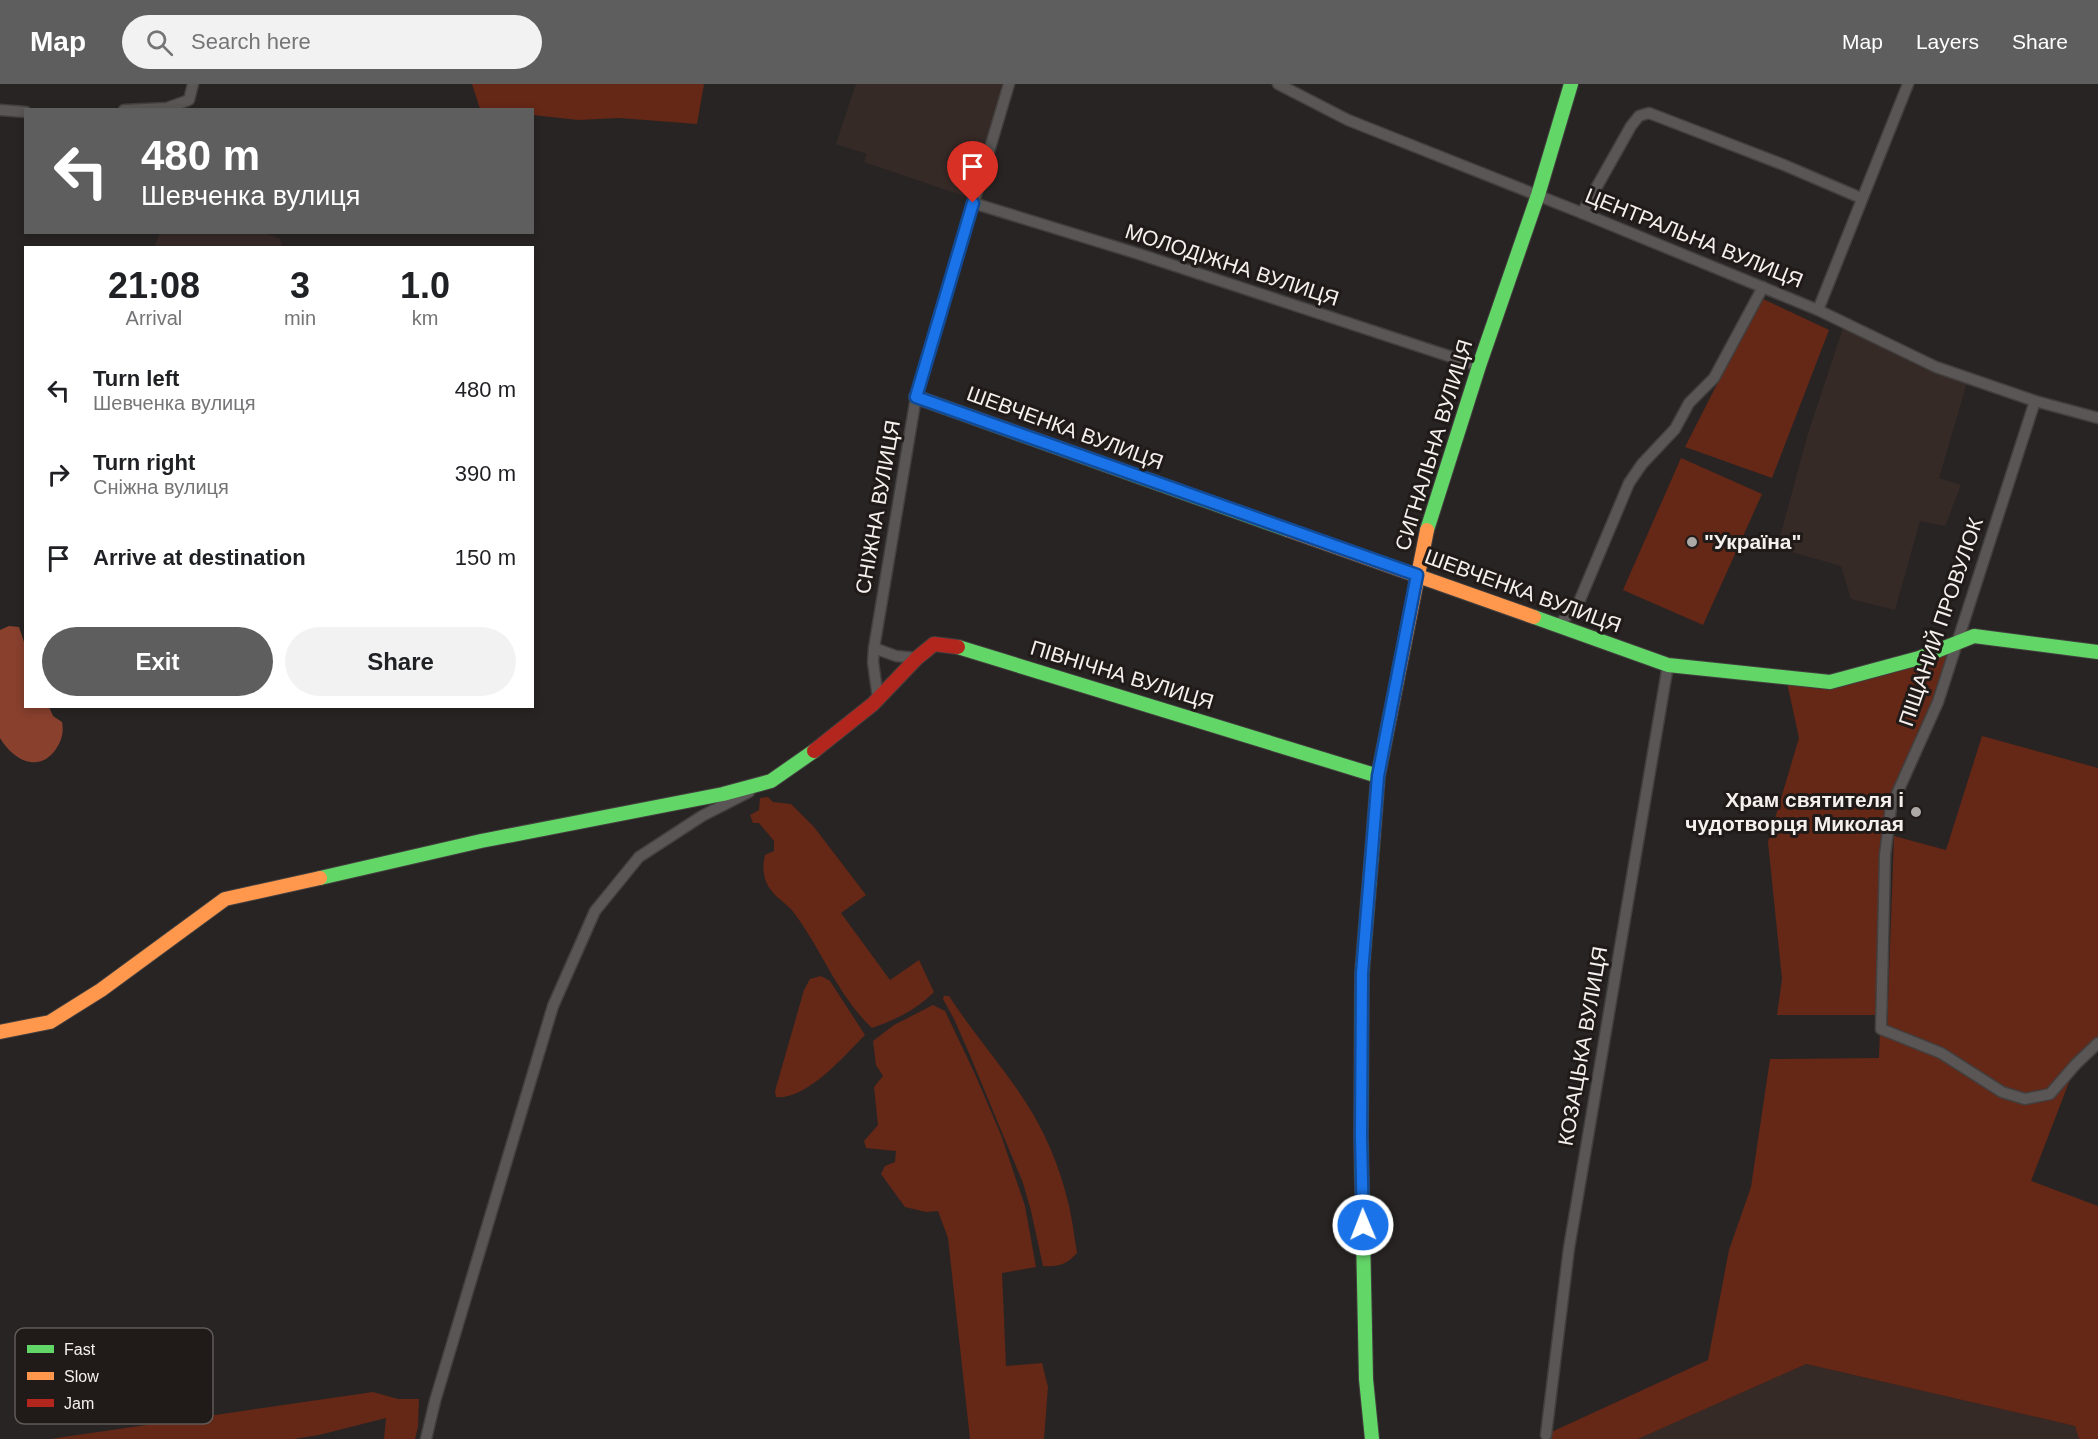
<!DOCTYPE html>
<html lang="en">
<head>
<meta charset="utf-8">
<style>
  body { margin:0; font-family:Arial,sans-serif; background:#f2f2f2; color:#202124; height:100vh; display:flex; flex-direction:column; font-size:22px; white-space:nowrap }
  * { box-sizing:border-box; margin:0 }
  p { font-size:20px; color:#757577 }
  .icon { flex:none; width:33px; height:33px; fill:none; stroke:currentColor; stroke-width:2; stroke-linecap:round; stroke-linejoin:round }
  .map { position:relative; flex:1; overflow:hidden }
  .side { position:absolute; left:24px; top:162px; width:510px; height:462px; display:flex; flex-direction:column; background:#fff; border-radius:0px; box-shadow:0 3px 9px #0003 }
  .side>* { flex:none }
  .top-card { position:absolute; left:24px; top:24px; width:510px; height:126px; border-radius:0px; box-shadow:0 3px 9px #0003; background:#5f5e5f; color:#fff; overflow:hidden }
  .pin { position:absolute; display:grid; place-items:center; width:51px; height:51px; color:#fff; margin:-62px -26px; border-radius:50% 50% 50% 0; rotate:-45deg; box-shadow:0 0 6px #0007 }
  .pin .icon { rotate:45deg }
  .me { position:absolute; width:66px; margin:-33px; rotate:359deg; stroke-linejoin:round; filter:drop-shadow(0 0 4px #0008) }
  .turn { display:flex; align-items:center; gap:21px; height:126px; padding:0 18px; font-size:27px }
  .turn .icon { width:78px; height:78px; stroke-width:2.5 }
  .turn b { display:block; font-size:42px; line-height:51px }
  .eta { display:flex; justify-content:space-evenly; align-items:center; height:102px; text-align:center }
  .eta b { font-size:36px; font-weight:600; line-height:42px }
  .primary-button { display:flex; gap:12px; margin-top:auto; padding:12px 18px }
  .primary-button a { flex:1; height:69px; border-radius:36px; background:#5f5e5f; color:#fff; font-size:24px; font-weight:600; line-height:69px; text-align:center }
  .primary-button a+a { background:#f2f2f2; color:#202124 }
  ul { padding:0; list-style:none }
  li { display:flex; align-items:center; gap:18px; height:84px; padding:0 18px }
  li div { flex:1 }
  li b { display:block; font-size:22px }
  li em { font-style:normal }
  header { display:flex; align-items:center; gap:36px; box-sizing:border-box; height:84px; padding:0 30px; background:#5f5e5f; color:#fff }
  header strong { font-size:28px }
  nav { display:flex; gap:33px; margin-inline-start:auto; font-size:21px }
  .search { width:420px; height:54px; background:#f2f2f2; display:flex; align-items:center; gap:15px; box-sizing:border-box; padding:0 21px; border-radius:33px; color:#757577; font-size:22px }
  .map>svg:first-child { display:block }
  .built { fill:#362a27 }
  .green { fill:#652716 }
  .water { fill:#89402d }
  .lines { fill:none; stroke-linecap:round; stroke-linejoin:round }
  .street-casing { stroke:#423f3e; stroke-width:13 }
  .fast-casing { stroke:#423f3e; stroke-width:16 }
  .slow-casing { stroke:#423f3e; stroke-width:16 }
  .jam-casing { stroke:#423f3e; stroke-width:16 }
  .street { stroke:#595655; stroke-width:10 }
  .fast { stroke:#63d668; stroke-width:14 }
  .slow { stroke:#ff974d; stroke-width:14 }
  .jam { stroke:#b3261e; stroke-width:14 }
  .route-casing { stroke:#114b97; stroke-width:15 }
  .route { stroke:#1a73e8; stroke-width:10 }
  .poi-dot { fill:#ada9a7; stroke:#201a18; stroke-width:2 }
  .labels { text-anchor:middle; stroke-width:6; stroke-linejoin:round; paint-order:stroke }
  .street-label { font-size:21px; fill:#f5f0ee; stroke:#201a18 }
  .poi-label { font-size:21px; font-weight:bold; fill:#f5f0ee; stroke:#201a18; text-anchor:start }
  .key { fill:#201a18; stroke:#605a58; stroke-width:1.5 }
  .key-label { font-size:16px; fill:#f5f0ee }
</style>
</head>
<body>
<header>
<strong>Map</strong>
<div class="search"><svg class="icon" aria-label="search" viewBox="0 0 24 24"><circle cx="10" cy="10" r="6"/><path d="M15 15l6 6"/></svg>Search here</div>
<nav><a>Map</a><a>Layers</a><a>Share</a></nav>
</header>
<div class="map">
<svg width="2098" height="1355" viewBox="0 0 2098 1355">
  <rect width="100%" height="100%" fill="#282423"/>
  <g class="built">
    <path d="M856 0H1008L973 115 864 78 867 70 836 60Z"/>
    <path d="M160 149H265L280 155 282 162 281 164 154 163Z"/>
    <path d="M1845 238 1968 295 1939 394 1961 401 1945 442 1920 437 1895 526 1851 515 1841 482 1777 464 1807 353Z"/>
    <path d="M1805 1280 2075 1342 2079 1355H1638Z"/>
  </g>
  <g class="green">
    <path d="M472 0H704L697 40 619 34 578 36 533 31 532 26 480 25Z"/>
    <path d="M1761 214 1829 246 1772 394 1685 363Z"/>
    <path d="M1681 374 1762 410 1703 541 1623 506Z"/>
    <path d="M1956 560 1890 723 1879 931H1777L1782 895 1768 758 1799 654 1786 594 1830 599Z"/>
    <path d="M1982 652 2098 684V958L2050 1009 2025 1014 2002 1007 1941 968 1887 947 1894 752 1946 766Z"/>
    <path d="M768 713 773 718 791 720 814 743 866 811 841 829 890 896 919 876 934 908C916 926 895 936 872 944 838 912 822 866 794 829 788 820 777 815 771 806 763 796 762 783 765 771L774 767V757L759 739H753L750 731 759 726 760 714Z"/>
    <path d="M821 892 830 897 865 951C844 972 807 1016 776 1013L775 1007 804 906 810 895Z"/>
    <path d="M944 912H949C972 948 1001 980 1025 1017 1044 1046 1059 1081 1067 1114 1072 1132 1074 1151 1077 1169 1066 1181 1058 1183 1043 1182L1031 1127 1023 1099 969 969 954 935 943 915Z"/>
    <path d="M933 921 945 927 975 990 1001 1051 1025 1122 1036 1183 1002 1189 1006 1282 1042 1279 1048 1303 1044 1355H970L948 1154 938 1127 926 1128 905 1123 881 1090 885 1082 895 1078 896 1067 866 1064 864 1057 878 1041 874 1003 883 992 876 981 873 957 894 941Z"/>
    <path d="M1880 946 1940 970 2001 1009 2051 1011 2076 980 2031 1097 2098 1122V1355H2079L2075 1342 1806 1280 1638 1355H1545L1547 1350 1708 1276 1729 1166 1751 1103 1770 975 1879 974Z"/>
    <path d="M373 1308 398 1315H419L418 1343 415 1355H384L386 1334 319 1351 294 1355H50Z"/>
  </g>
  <path class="water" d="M9 542 19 543 25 561 26 622 49 623 53 632 62 638C64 648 62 656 56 665 39 690 13 676 0 654V546Z"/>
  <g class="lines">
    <defs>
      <g id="street">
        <path d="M1278 0 1348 36 1582 129 1818 226 1936 283 2035 317 2098 334"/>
        <path d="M0 26 26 28"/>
        <path d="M124 26 167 24 189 16 193 0"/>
        <path d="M973 119 1139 170 1479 282"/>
        <path d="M1582 129 1631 42 1639 32 1649 29 1784 81 1861 114"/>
        <path d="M1818 226 1908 0"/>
        <path d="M2035 317 1938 618 1891 723 1885 771 1881 945 1941 969 2002 1008 2025 1015 2050 1010 2076 980 2098 959"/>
        <path d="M1559 541 1579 518 1629 399 1642 380 1675 345 1689 319 1714 294 1763 203"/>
        <path d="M874 564 896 572 917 574"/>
        <path d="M878 614 873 578 874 564 916 313 1009 0"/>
        <path d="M1546 1351 1569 1164 1668 581"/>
        <path d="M426 1355 435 1317 553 922 595 827 639 773 702 732 749 708"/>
      </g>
      <g id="fast">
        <path d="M916 313 1288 446"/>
        <path d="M1427 446 1479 282 1538 111 1571 0"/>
        <path d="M1534 533 1668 581 1830 598 1919 574 1974 552 2098 568"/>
        <path d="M958 563 1378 692"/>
        <path d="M320 794 481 757 723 710 771 697 814 667"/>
        <path d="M1372 1355 1366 1295 1361 1053 1362 889 1373 756"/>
      </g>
      <g id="slow">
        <path d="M1288 446 1534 533"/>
        <path d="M1373 756 1378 692 1427 446"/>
        <path d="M0 948 50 938 101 906 225 815 320 794"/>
      </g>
      <path id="jam" d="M814 667 873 620 917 574 934 560 958 563"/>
    </defs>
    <use href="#street" class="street-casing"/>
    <use href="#fast" class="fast-casing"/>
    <use href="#slow" class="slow-casing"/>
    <use href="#jam" class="jam-casing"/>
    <use href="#street" class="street"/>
    <use href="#fast" class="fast"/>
    <use href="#slow" class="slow"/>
    <use href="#jam" class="jam"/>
  </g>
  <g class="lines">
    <defs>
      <path id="route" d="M973 119 916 313 1417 491 1378 692 1362 889 1361 1053 1363 1141"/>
    </defs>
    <use href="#route" class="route-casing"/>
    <use href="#route" class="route"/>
  </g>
  <g class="poi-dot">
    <circle cx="1692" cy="458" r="6"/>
    <circle cx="1916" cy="728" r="6"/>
  </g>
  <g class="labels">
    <g class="street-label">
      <text transform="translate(1694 154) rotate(22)" y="7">ЦЕНТРАЛЬНА ВУЛИЦЯ</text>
      <text transform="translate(1232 181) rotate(18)" y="7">МОЛОДІЖНА ВУЛИЦЯ</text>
      <text transform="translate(1065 344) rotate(20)" y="7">ШЕВЧЕНКА ВУЛИЦЯ</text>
      <text transform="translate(1434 361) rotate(-73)" y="7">СИГНАЛЬНА ВУЛИЦЯ</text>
      <text transform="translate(878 423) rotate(-80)" y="7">СНІЖНА ВУЛИЦЯ</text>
      <text transform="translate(1523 507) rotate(20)" y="7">ШЕВЧЕНКА ВУЛИЦЯ</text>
      <text transform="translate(1941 538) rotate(-71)" y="7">ПІЩАНИЙ ПРОВУЛОК</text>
      <text transform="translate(1122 591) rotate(17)" y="7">ПІВНІЧНА ВУЛИЦЯ</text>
      <text transform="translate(1583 962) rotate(-80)" y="7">КОЗАЦЬКА ВУЛИЦЯ</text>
    </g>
    <g class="poi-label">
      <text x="1704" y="465">"Україна"</text>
      <text x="1904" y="723" text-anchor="end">Храм святителя і<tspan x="1904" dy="24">чудотворця Миколая</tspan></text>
    </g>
  </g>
  <rect x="15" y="1244" width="198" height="96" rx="9" class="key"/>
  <rect x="27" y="1261" width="27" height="8" fill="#63d668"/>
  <rect x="27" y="1288" width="27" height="8" fill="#ff974d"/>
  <rect x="27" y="1315" width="27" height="8" fill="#b3261e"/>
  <g class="key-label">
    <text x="64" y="1271">Fast</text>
    <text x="64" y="1298">Slow</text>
    <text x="64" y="1325">Jam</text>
  </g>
</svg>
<div class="pin" style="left:973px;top:119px;background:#d93025"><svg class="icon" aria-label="arrive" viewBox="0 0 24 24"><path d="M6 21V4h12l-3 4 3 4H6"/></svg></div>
<svg class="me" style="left:1363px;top:1141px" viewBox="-20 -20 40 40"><circle r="17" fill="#1a73e8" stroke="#fff" stroke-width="3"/><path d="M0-11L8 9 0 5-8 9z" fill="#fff"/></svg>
<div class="top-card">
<div class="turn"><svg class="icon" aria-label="left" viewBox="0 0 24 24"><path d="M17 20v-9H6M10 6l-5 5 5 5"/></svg><div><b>480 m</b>Шевченка вулиця</div></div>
</div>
<section class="side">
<div class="eta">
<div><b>21:08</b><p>Arrival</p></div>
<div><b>3</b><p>min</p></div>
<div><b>1.0</b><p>km</p></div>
</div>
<ul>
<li><svg class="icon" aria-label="left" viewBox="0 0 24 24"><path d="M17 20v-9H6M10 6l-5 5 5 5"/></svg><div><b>Turn left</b><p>Шевченка вулиця</p></div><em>480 m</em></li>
<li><svg class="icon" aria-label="right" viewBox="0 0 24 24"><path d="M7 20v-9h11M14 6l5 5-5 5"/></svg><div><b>Turn right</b><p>Сніжна вулиця</p></div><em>390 m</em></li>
<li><svg class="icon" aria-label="arrive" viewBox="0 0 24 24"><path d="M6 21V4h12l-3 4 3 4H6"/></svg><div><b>Arrive at destination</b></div><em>150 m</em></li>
</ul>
<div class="primary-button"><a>Exit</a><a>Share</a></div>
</section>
</div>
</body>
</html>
